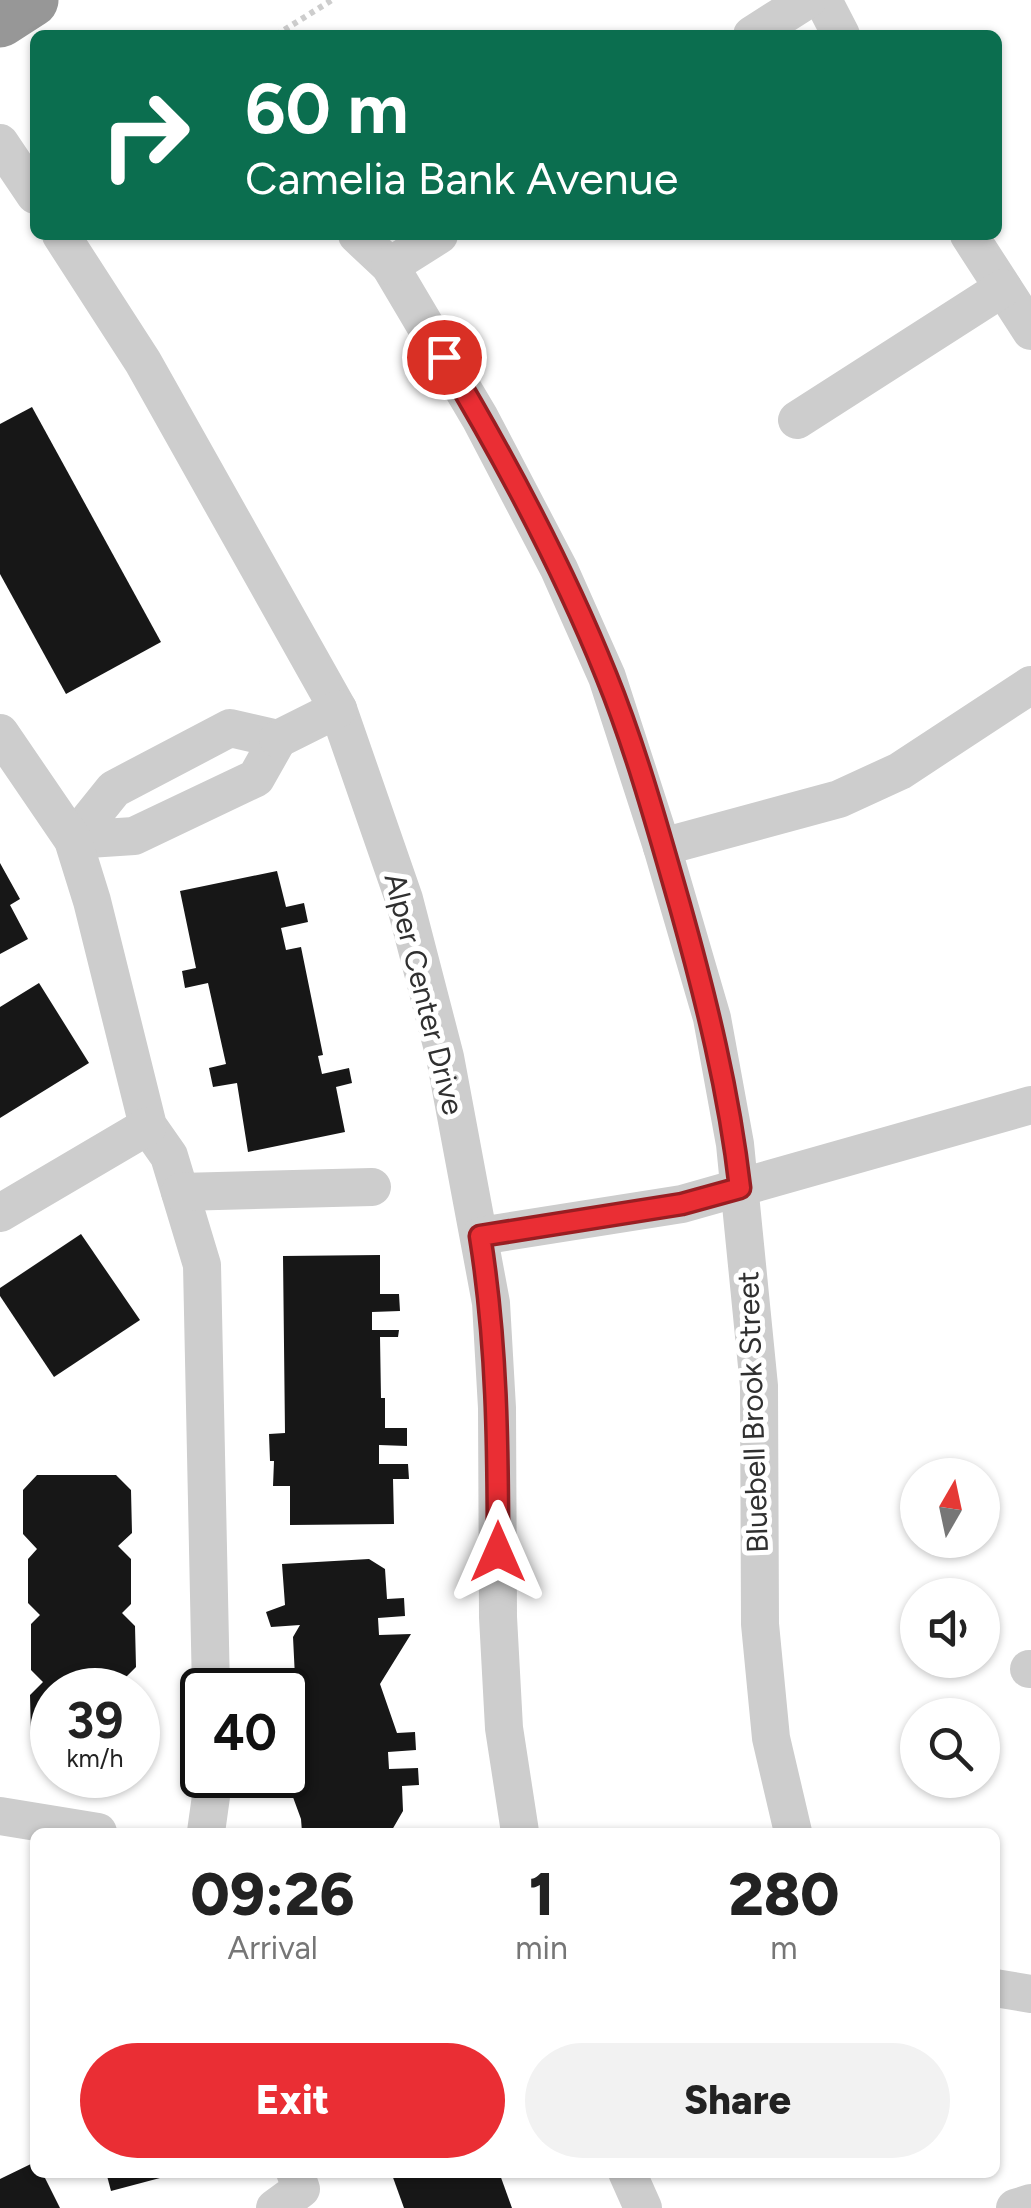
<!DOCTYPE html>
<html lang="en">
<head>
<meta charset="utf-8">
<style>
  body { margin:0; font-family:Figtree,sans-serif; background:#f2f2f2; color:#222; height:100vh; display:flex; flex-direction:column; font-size:38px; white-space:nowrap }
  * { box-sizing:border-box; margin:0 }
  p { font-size:32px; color:#767676 }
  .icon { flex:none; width:55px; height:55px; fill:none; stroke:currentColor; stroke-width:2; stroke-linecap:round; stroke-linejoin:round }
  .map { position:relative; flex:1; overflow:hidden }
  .details { position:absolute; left:30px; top:1828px; width:970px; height:350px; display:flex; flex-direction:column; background:#fff; border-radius:15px; box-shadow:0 2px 8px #0004 }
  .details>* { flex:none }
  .hud { position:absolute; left:30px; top:30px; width:972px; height:210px; border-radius:15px; box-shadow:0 2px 8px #0004; background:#0b6e4f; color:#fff; overflow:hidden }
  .needle { width:65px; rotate:9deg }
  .controls { position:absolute; left:900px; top:1458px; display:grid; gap:20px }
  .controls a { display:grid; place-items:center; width:100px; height:100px; border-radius:50%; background:#fff; box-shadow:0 2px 8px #0004; font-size:50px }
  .speed { position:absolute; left:30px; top:1668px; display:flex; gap:20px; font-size:50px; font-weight:700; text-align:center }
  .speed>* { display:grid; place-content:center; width:130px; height:130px; border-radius:50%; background:#fff; box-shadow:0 2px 8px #0004; line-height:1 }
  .speed small { font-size:25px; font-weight:400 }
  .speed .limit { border:5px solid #111; border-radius:15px; background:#fff; color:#111 }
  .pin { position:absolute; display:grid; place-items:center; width:85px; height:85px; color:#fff; margin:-42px; border:5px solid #fff; border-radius:50%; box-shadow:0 2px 10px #0007 }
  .me { position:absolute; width:110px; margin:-55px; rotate:0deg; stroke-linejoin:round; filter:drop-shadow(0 0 8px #0008) }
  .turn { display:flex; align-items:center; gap:35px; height:210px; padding:0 50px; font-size:45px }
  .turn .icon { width:130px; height:130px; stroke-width:2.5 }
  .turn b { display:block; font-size:70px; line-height:85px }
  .eta { display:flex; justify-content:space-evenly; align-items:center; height:170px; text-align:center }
  .eta b { font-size:60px; font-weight:800; line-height:70px }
  .cta { display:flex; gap:20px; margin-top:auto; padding:20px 50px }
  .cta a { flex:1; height:115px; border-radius:60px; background:#ea2e34; color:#fff; font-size:40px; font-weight:800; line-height:115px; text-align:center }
  .cta a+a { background:#f2f2f2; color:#222 }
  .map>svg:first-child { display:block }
  .building { fill:#171717 }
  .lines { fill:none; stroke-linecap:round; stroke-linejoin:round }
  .path { stroke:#cdcdcd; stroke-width:6; stroke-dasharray:5 5; stroke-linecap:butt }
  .minor { stroke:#cdcdcd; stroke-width:38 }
  .highway { stroke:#979797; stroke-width:55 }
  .route-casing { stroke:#981e22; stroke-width:25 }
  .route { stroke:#ea2e34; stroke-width:18 }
  .labels { text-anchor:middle; stroke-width:10; stroke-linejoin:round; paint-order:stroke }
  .street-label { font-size:30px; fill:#303030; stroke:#fff }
</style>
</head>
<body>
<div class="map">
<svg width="1031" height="2208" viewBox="0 0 1031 2208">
  <rect width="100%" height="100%" fill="#fff"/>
  <g class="building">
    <path d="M32 407 161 642 66 694 0 574V424Z"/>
    <path d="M0 863 20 899 10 905 28 939 0 954Z"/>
    <path d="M277 871 286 907 304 903 308 922 281 928 286 950 301 947 323 1055 318 1056 322 1074 349 1068 352 1083 336 1087 345 1132 248 1152 237 1083 213 1087 209 1068 226 1064 208 983 185 988 182 971 196 968 180 891Z"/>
    <path d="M39 983 89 1063 0 1118V1007Z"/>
    <path d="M81 1234 140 1320 54 1377 0 1296V1288Z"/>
    <path d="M380 1255V1294H399L400 1311 372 1312V1330H399L398 1337H380L381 1398H385V1428H407V1446L379 1445V1464H408L409 1479H393L394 1524 290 1525V1486H273L274 1461H270L269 1434 285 1433 283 1256Z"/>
    <path d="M37 1475H116L131 1490 132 1533 118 1546 131 1559V1604L122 1613 135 1626 136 1667 124 1679 136 1690H52V1754L31 1736 30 1695 43 1682 31 1670V1624L40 1615 28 1603V1559L37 1549 23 1534V1490Z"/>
    <path d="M369 1559 385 1569 387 1599 404 1598 405 1616 378 1618 379 1635 411 1634 380 1684 397 1733 415 1732 416 1750 388 1752 389 1769 418 1768 419 1785 402 1786 403 1811 392 1830 302 1832 301 1819 290 1789 308 1760 288 1761V1741L298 1738 293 1637 300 1625 271 1627 266 1612 285 1605 282 1564Z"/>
    <path d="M35 2162V2172H42L60 2208H0V2179Z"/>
    <path d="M106 2172H175V2174L111 2191Z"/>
    <path d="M391 2172H499L512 2208H404Z"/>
  </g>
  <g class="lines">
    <path class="path" d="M276 35 332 0"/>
    <g class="minor">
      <path d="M823 0 841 35"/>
      <path d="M752 35 807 0"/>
      <path d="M0 143 35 195"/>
      <path d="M61 235 143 362 338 709 404 899 445 1057 491 1303 497 1408 498 1617 504 1728 520 1832"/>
      <path d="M357 235 390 266 480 418 559 569 607 677 662 847 712 1018 735 1144 759 1386 760 1624 771 1738 793 1832"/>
      <path d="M969 235 1031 331"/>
      <path d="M390 266 439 235"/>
      <path d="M797 420 1003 288"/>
      <path d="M230 728 278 739 256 778 134 836 73 840 114 789Z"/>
      <path d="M0 733 73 840 92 901 148 1126 169 1156 202 1265 211 1690"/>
      <path d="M278 739 338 709"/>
      <path d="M662 847 839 799 900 771 1031 685"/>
      <path d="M180 1192 372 1187"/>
      <path d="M0 1213 148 1126"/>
      <path d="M480 1236 682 1204 1031 1105"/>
      <path d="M1029 1669H1031"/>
      <path d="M0 1816 98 1832"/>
      <path d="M206 1832 214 1775"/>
      <path d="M995 1988 1031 1994"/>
      <path d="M627 2172 643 2208"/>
      <path d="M275 2208 301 2189 295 2172"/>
      <path d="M1015 2208 1031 2203"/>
    </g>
    <path class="highway" d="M0 20 31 0"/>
  </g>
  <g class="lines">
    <defs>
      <path id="route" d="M444 357C505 459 562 565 606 675 636 749 658 829 680 906 706 999 729 1092 740 1188L682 1204 480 1236C497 1342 498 1446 498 1552"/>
    </defs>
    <use href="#route" class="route-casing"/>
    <use href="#route" class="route"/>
  </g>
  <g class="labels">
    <g class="street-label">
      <text transform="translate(424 994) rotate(76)" y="10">Alper Center Drive</text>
      <text transform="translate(753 1412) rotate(-92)" y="10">Bluebell Brook Street</text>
    </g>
  </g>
</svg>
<div class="controls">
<a><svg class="needle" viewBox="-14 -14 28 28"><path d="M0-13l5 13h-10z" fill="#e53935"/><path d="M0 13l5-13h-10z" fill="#767676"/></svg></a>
<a><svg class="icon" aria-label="sound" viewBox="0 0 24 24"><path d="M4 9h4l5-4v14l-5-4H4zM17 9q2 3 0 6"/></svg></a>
<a><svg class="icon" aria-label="search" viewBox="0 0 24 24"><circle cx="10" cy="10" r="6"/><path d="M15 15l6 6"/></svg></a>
</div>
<div class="speed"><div>39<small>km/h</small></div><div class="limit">40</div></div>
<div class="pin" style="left:444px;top:357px;background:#d93025"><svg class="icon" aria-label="arrive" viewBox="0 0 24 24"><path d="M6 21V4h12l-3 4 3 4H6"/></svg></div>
<svg class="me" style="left:498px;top:1552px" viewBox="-20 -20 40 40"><path d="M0-17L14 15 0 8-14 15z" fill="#ea2e34" stroke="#fff" stroke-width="4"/></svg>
<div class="hud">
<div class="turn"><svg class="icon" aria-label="right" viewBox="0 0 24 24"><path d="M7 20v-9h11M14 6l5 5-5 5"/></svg><div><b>60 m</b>Camelia Bank Avenue</div></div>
</div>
<section class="details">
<div class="eta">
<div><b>09:26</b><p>Arrival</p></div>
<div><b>1</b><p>min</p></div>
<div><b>280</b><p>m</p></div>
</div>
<div class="cta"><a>Exit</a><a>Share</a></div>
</section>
</div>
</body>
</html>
